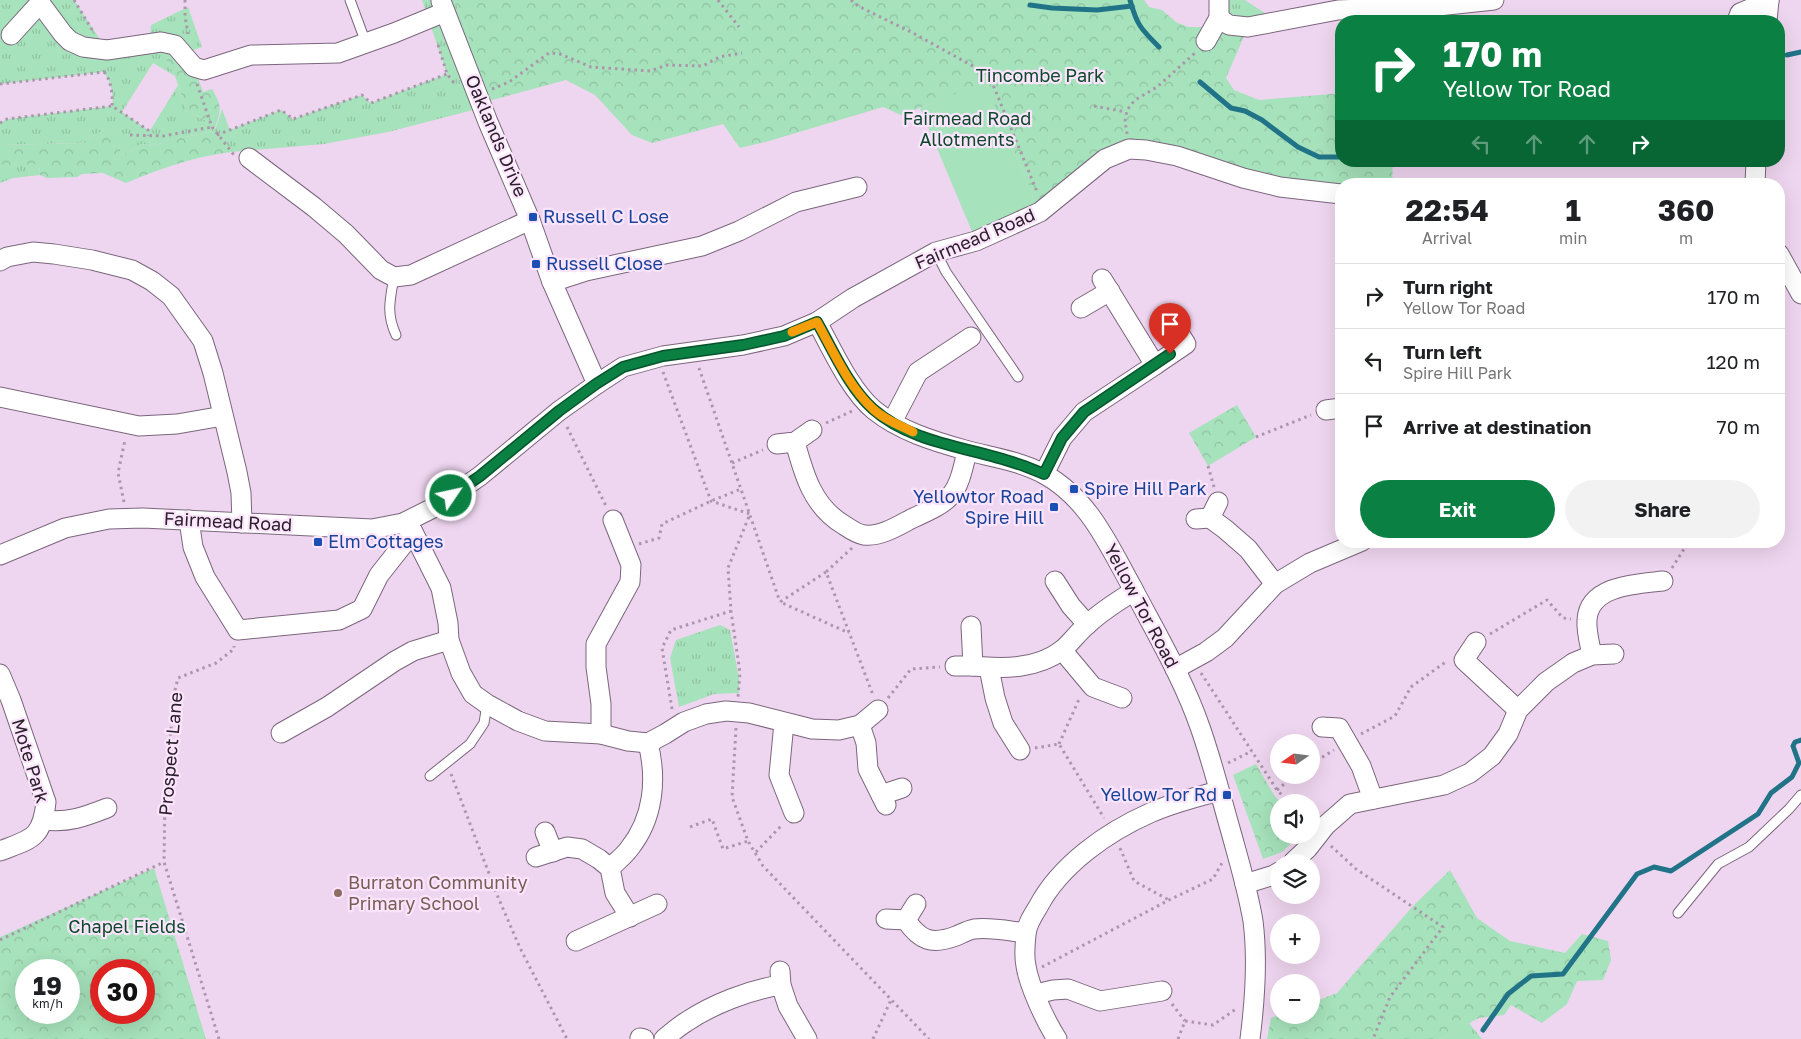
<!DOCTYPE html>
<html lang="en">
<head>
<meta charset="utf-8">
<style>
  body { margin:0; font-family:"Golos Text",sans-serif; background:#f2f2f2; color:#202124; height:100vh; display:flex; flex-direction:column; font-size:19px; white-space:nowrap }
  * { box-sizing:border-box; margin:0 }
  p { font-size:16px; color:#757577 }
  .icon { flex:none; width:28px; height:28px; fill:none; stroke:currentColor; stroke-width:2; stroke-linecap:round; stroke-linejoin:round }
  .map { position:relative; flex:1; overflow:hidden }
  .details { position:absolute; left:1335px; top:178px; width:450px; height:370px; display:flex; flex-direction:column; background:#fff; border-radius:20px; box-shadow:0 5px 20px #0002 }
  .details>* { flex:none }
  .hud { position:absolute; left:1335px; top:15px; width:450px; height:152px; border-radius:20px; box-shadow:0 5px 20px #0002; background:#0b8043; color:#fff; overflow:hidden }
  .needle { width:32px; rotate:256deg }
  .controls { position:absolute; left:1270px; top:734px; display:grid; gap:10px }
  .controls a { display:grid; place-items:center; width:50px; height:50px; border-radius:50%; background:#fff; box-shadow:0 5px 20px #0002; font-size:25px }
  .speed { position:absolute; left:15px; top:959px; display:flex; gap:10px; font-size:25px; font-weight:700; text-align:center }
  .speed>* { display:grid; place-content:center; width:65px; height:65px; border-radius:50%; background:#fff; box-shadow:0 5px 20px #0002; line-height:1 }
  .speed small { font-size:12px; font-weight:400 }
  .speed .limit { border:8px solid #d22; background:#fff; color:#111 }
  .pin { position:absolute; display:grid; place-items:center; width:42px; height:42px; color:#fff; margin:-51px -21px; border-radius:50% 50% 50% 0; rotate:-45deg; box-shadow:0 0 5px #0007 }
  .pin .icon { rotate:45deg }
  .me { position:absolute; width:55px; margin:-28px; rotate:56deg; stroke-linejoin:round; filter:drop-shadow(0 0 4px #0008) }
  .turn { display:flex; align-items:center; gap:18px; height:105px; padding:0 25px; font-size:22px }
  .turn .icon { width:65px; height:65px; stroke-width:2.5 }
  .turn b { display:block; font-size:35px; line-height:42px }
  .lanes { display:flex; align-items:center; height:48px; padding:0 25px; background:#0003; justify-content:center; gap:25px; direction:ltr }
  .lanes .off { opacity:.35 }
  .eta { display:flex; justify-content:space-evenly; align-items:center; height:85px; text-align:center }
  .eta b { font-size:30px; font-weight:700; line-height:35px }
  .action { display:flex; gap:10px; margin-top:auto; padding:10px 25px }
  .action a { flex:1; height:58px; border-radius:30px; background:#0b8043; color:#fff; font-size:20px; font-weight:700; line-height:58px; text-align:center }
  .action a+a { background:#f2f2f2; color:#202124 }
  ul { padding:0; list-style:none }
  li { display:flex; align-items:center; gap:15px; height:65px; padding:0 25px; border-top:1px solid #e0e0e0 }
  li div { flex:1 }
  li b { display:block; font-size:19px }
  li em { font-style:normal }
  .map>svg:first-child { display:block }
  .grass { fill:url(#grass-tufts) }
  .forest { fill:url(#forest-crowns); fill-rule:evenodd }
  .garden { fill:#a6e2bb }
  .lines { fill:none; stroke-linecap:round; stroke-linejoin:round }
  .stream { stroke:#217488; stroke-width:5 }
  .lane-casing { stroke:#7b667d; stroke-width:11 }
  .street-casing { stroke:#7b667d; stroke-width:21 }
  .path { stroke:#ab97ab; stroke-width:3; stroke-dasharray:2.5 4; stroke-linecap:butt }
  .lane { stroke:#fff; stroke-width:9 }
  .street { stroke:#fff; stroke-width:19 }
  .route-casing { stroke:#07532c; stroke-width:12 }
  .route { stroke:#0b8043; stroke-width:9 }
  .slow { stroke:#f59e0b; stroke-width:9 }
  .transit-dot { fill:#1a4fb4; stroke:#fce4fd; stroke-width:2 }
  .education-dot { fill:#8d6e63; stroke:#fce4fd; stroke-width:2 }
  .labels { text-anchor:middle; stroke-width:4.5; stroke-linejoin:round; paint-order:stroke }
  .park-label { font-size:18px; fill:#0c492a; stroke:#fce4fd }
  .street-label { font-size:18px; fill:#292029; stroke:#fce4fd }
  .transit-label { font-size:18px; fill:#164399; stroke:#fce4fd; text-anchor:start }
  .education-label { font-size:18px; fill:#785e54; stroke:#fce4fd; text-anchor:start }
</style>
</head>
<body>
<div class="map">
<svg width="1801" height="1039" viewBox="0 0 1801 1039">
  <defs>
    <pattern id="grass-tufts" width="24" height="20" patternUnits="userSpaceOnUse" patternTransform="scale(1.25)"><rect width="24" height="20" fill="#a6e2bb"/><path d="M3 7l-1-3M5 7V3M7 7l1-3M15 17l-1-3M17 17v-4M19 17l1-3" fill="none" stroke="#8fc2a1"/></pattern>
    <pattern id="forest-crowns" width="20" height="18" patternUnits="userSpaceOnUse" patternTransform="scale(1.25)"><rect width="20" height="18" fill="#a6e2bb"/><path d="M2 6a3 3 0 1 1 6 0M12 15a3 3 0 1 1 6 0" fill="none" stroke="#8fc2a1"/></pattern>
  </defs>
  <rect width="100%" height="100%" fill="#efd6f0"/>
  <g class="grass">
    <path d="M0 0H74L107 50 150 43 151 25 188 7 202 47 166 60 175 76 153 63 122 112 148 130 151 129 178 85 187 111 211 123 215 130 222 109 230 130 281 110 293 119 362 95 371 103 447 74 422 0H455L469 36 465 64 477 115 473 110 388 132 324 144 231 152 214 131 165 141 155 146 140 144 126 155 120 154V146L100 132 80 143 0 145V123L7 119 112 106C114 96 111 79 103 72L0 84Z"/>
    <path d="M1219 0H1245L1277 21 1236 26Z"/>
    <path d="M27 163 39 164 40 175 13 178 0 183V165Z"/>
    <path d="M720 625 730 630 739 679V693L714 694 679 707 670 658 676 640Z"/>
    <path d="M1469 1023 1482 1039H1440Z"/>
  </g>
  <g class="forest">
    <path d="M455 0H1144L1149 7 1162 10 1176 22 1188 27H1202L1208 21 1248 27 1226 78 1234 90 1259 100 1332 94 1341 95V161H1393L1392 184H1341V193L1138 149 1040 212 985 83 901 115 883 107 769 141 740 148 723 124 652 143 632 135 595 95 566 80 481 103 465 64 469 36Z"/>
    <path d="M175 45 194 67 203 92 212 89C223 108 221 110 214 131L231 152C193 157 162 168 126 183L103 173 82 174 77 177 47 178 40 175 39 164 0 165V145L80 143 100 132 108 131 116 135 120 146V154L126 155 140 144 155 146 165 141 214 131 211 123 187 111 175 76 166 60Z"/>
    <path d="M1237 405 1256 437 1208 466 1189 433Z"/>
    <path d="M1256 764 1274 795 1280 802H1279V835H1300L1282 852 1263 859 1233 775Z"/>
    <path d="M154 868 206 1039H0V937ZM26 970H69V1012H26ZM101 970H144V1012H101Z"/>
    <path d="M1450 870 1477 918 1510 941 1565 953 1582 934 1608 941 1611 960 1603 980 1577 981 1567 1004 1542 1023 1511 1005 1504 1015 1479 1018 1440 1039H1267L1271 1018 1279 1015H1311V1003L1337 993 1413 906Z"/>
  </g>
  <path class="garden" d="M985 82 1040 212 976 241 920 108Z"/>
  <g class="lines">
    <g class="stream">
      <path d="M1130 0C1137 25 1140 28 1159 47"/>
      <path d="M1030 5 1052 8 1097 10 1132 6"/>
      <path d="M1787 55 1801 52"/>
      <path d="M1200 82 1231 108 1245 111 1262 120 1298 147 1319 157H1341"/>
      <path d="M1483 1030 1508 994 1531 976 1563 974 1637 874 1654 867 1671 871 1758 814 1771 793 1792 777 1799 763 1793 746 1795 742 1801 740"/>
    </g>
    <defs>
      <g id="lane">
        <path d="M350 0 366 43"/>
        <path d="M936 252 946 272 1018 377"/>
        <path d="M394 277C390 300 386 313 396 335"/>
        <path d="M430 776 470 744 484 723 487 704"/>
        <path d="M1678 913 1718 864 1749 847 1789 809 1801 795"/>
      </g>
      <g id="street">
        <path d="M441 1 488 122 530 220 552 282 597 384"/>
        <path d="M1219 18 1229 25 1248 27 1338 10 1438 6 1494 0"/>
        <path d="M1737 21 1740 13 1769 1"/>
        <path d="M1767 21 1769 0"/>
        <path d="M11 35 40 3 63 34 70 41 83 47 107 50 161 42 175 45 194 67 204 70 251 55 338 53 394 33 445 12"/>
        <path d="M1206 41 1219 18V0"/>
        <path d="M249 158 314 207 346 234 381 270 394 277 411 275 530 220"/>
        <path d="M1755 184 1756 161"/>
        <path d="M1779 254 1801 294"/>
        <path d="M0 261 7 257 33 252 54 254 92 260 132 270 152 281 171 296 203 341 213 373 237 472 241 493 242 523"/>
        <path d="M552 282 586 271 702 246 739 231 796 202 857 187"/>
        <path d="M1081 308 1110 291"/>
        <path d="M817 322C832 349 850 390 874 410 900 431 933 441 965 450 991 457 1020 461 1044 474 1089 499 1108 544 1132 587 1156 633 1183 678 1200 727 1212 761 1221 797 1231 832 1239 861 1248 891 1253 921 1258 960 1255 1000 1250 1039"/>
        <path d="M1155 365 1186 344 1170 319"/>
        <path d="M0 397 139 426 177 424 223 416"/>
        <path d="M1326 410 1341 408"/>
        <path d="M892 422 918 372 971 337"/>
        <path d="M795 442C804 475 813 507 844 525 850 529 857 534 864 535 880 537 898 526 911 519 953 500 957 497 967 451"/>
        <path d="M777 444 795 442 812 430"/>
        <path d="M1044 474 1062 438 1084 412 1155 365 1102 279"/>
        <path d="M1210 518 1225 529 1248 549 1275 584"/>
        <path d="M1196 519 1210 518 1218 502"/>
        <path d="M189 520 193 547 205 577 238 630 339 620 362 609 379 575 413 532"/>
        <path d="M403 523 413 532 441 588 448 623 449 640 461 673 473 694 487 704 518 721 545 731 601 734 628 741 648 743 665 734 684 722 706 714 726 711 749 713 812 729 839 730 860 725 878 710"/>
        <path d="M0 555 65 528 109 519 143 518 372 529 403 523 437 506 480 476 559 411 597 384 623 367 663 356 743 345 784 336 817 322 853 298 936 252 976 241 1040 212 1105 159 1129 149 1146 150 1177 156 1243 178 1280 187 1341 194"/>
        <path d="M1055 581 1071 606 1087 624"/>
        <path d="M971 626 973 666C1004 669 1037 669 1062 650 1071 643 1078 632 1087 625 1100 612 1118 601 1134 591"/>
        <path d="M1476 642 1464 660 1518 710"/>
        <path d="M1062 650 1093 687 1122 698"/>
        <path d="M1592 655C1590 645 1586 631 1587 620 1589 585 1637 584 1663 581"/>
        <path d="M955 666H973"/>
        <path d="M989 668 995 698 1003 723 1020 750"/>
        <path d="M1175 669 1206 652 1225 638 1275 584 1310 563 1362 541"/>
        <path d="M0 674 11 700 46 802C42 839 31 839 0 851"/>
        <path d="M784 723 779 775 794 813"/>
        <path d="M860 725 866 743 868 769 886 805"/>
        <path d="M1322 727 1339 728 1361 766 1373 799"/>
        <path d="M281 733 327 707 395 661 413 651 449 640"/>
        <path d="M601 734V704L596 667V644L630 582 631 565 613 520"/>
        <path d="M881 795 902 788"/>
        <path d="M44 820C68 823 84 817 107 808"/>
        <path d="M545 832 553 852"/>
        <path d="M536 857 567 847 582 849 599 859 610 868 615 893 630 917"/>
        <path d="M1293 862 1308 848 1326 825 1350 804 1444 785 1470 773 1492 756 1508 734 1518 710 1546 682 1573 663 1592 655 1614 654"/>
        <path d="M610 868C616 862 624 856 629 849 654 818 657 779 648 743"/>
        <path d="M1245 884 1274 875 1279 872"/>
        <path d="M886 919 906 920 916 904"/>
        <path d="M906 920C920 941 932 945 956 936 961 934 968 930 974 929 991 927 1009 931 1026 933"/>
        <path d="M576 941 657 904"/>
        <path d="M780 971 781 985 788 1006 807 1039"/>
        <path d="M1036 994 1053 990 1068 989 1100 1001 1162 991"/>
        <path d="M640 1038 644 1039"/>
        <path d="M664 1039C671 1033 678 1027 686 1022 713 1004 749 990 781 985"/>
        <path d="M1057 1039C1046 1022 1029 986 1026 966 1024 957 1025 944 1026 935 1026 926 1033 915 1038 907 1060 865 1107 832 1150 813 1172 803 1196 797 1219 791"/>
      </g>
    </defs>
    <use href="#lane" class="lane-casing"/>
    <use href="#street" class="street-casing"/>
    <g class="path">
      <path d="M74 0 94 33"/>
      <path d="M185 0V16L188 34"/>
      <path d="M718 0 739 27"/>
      <path d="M851 0 858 6 913 33 989 75 1038 194"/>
      <path d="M438 45 447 74 454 83"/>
      <path d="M104 72C111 79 113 96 112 106"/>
      <path d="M0 84 104 72 105 67"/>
      <path d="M197 84 212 127 234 155"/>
      <path d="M492 89 509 82 549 53 560 54 591 67 650 71 667 65 703 66 719 57 742 53"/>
      <path d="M1094 106 1126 112"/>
      <path d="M0 123 7 119 112 106 148 130V136"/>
      <path d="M1127 134 1125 121 1127 110 1135 100 1157 87 1195 53"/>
      <path d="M130 135 163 136 212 127"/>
      <path d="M217 135 281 110 293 119 362 95 371 103 447 74"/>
      <path d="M699 368 780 602"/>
      <path d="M663 372 711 501 750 514 728 568 731 611 740 673 738 697"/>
      <path d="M826 423 852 411"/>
      <path d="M567 427 606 506"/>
      <path d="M1256 437 1311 415"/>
      <path d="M732 463 763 450"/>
      <path d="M1208 466 1214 487"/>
      <path d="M124 502 118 473 125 440"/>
      <path d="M639 544 659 538 662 524 711 501 741 489"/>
      <path d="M852 548 826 572 873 695"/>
      <path d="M1672 568 1689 541"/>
      <path d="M826 572 780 602 849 633"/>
      <path d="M1490 634 1547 600 1563 618 1571 619"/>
      <path d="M1201 673 1277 790 1289 802"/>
      <path d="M888 698 911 669 940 667"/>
      <path d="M672 709 662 648 671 630 731 611"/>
      <path d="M736 728 732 797 748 841 763 866 929 1039"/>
      <path d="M1361 734 1395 716 1411 687 1447 661"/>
      <path d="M1059 744 1080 697"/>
      <path d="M1035 748 1059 744 1104 818"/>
      <path d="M1228 763 1252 751"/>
      <path d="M1311 764 1334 750"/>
      <path d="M451 774 498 897 520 948 567 1039"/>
      <path d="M1277 790 1295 775"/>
      <path d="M690 827 712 819 723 849 748 841"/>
      <path d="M1331 846 1356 869 1443 927 1390 997 1373 1039"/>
      <path d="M1120 848 1134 881 1169 900"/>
      <path d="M756 852 783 824"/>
      <path d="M0 940 164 862"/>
      <path d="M1042 967 1169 900 1213 879 1222 863"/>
      <path d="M1172 1004 1185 1021"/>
      <path d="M219 1039 164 862 165 797 174 694 178 678 216 663 234 649V646"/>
      <path d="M873 1039 891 1000"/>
      <path d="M1178 1039 1185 1021 1213 1025 1236 1009"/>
    </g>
    <use href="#lane" class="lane"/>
    <use href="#street" class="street"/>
  </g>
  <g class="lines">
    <defs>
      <path id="route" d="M451 496 480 476 559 411 596 384 623 367 663 356 743 345 784 336 817 322C833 350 849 388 873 409 911 443 968 447 1015 463 1025 466 1034 470 1044 474L1062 438 1084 412 1170 354"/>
    </defs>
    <use href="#route" class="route-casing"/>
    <use href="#route" class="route"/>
    <path class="slow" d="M792 332 817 322C833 351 848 385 872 408 883 419 899 425 913 432"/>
  </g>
  <g class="transit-dot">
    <rect x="528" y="212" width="10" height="10" rx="2.5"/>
    <rect x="531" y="259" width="10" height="10" rx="2.5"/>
    <rect x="1069" y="484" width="10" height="10" rx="2.5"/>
    <rect x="1049" y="502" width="10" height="10" rx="2.5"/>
    <rect x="313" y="537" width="10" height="10" rx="2.5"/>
    <rect x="1222" y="790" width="10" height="10" rx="2.5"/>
  </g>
  <circle class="education-dot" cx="338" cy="893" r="5"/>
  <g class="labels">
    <g class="park-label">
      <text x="1040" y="82">Tincombe Park</text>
      <text x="967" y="125">Fairmead Road<tspan x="967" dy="21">Allotments</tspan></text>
      <text x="127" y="933">Chapel Fields</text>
    </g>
    <g class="street-label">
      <text transform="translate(496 136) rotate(67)" y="6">Oaklands Drive</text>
      <text transform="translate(975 239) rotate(-23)" y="6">Fairmead Road</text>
      <text transform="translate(228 522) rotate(3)" y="6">Fairmead Road</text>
      <text transform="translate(1141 606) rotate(62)" y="6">Yellow Tor Road</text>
      <text transform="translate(171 754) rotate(-85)" y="6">Prospect Lane</text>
      <text transform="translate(30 761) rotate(73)" y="6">Mote Park</text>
    </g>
    <g class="transit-label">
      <text x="543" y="223">Russell C Lose</text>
      <text x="546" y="270">Russell Close</text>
      <text x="1084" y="495">Spire Hill Park</text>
      <text x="1044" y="503" text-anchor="end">Yellowtor Road<tspan x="1044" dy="21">Spire Hill</tspan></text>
      <text x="328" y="548">Elm Cottages</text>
      <text x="1217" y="801" text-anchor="end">Yellow Tor Rd</text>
    </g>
    <g class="education-label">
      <text x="348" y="889">Burraton Community<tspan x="348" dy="21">Primary School</tspan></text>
    </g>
  </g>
</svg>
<div class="controls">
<a><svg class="needle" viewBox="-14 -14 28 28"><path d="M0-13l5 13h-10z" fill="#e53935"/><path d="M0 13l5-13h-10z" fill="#757577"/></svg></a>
<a><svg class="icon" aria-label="sound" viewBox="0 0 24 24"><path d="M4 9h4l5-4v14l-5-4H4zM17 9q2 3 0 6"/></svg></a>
<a><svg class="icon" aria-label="layers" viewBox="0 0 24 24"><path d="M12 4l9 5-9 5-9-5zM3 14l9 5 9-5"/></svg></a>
<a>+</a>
<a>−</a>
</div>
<div class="speed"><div>19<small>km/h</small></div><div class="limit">30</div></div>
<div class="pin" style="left:1170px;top:354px;background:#d93025"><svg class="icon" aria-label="arrive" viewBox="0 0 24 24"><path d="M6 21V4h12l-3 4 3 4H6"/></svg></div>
<svg class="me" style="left:451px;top:496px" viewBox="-20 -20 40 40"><circle r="17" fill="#0b8043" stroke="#fff" stroke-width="3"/><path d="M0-11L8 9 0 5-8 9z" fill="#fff"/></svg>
<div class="hud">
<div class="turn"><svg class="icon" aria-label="right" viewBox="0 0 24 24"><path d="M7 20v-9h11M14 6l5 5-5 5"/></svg><div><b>170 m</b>Yellow Tor Road</div></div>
<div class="lanes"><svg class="icon off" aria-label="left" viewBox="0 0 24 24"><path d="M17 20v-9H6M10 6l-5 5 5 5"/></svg><svg class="icon off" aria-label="ahead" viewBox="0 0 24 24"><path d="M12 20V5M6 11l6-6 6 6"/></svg><svg class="icon off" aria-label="ahead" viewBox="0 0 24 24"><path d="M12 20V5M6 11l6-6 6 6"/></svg><svg class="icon" aria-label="right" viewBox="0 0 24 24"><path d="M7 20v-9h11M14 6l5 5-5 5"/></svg></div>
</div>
<section class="details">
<div class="eta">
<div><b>22:54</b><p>Arrival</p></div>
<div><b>1</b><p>min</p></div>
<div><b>360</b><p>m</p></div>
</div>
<ul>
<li><svg class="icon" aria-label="right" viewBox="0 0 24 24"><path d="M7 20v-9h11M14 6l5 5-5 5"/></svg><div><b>Turn right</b><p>Yellow Tor Road</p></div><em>170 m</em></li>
<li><svg class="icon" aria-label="left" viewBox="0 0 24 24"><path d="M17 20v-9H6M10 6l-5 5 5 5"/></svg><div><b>Turn left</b><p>Spire Hill Park</p></div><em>120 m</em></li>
<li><svg class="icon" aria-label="arrive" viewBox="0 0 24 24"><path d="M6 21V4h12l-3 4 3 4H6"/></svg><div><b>Arrive at destination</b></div><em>70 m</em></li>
</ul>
<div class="action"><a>Exit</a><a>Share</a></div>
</section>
</div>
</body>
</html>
